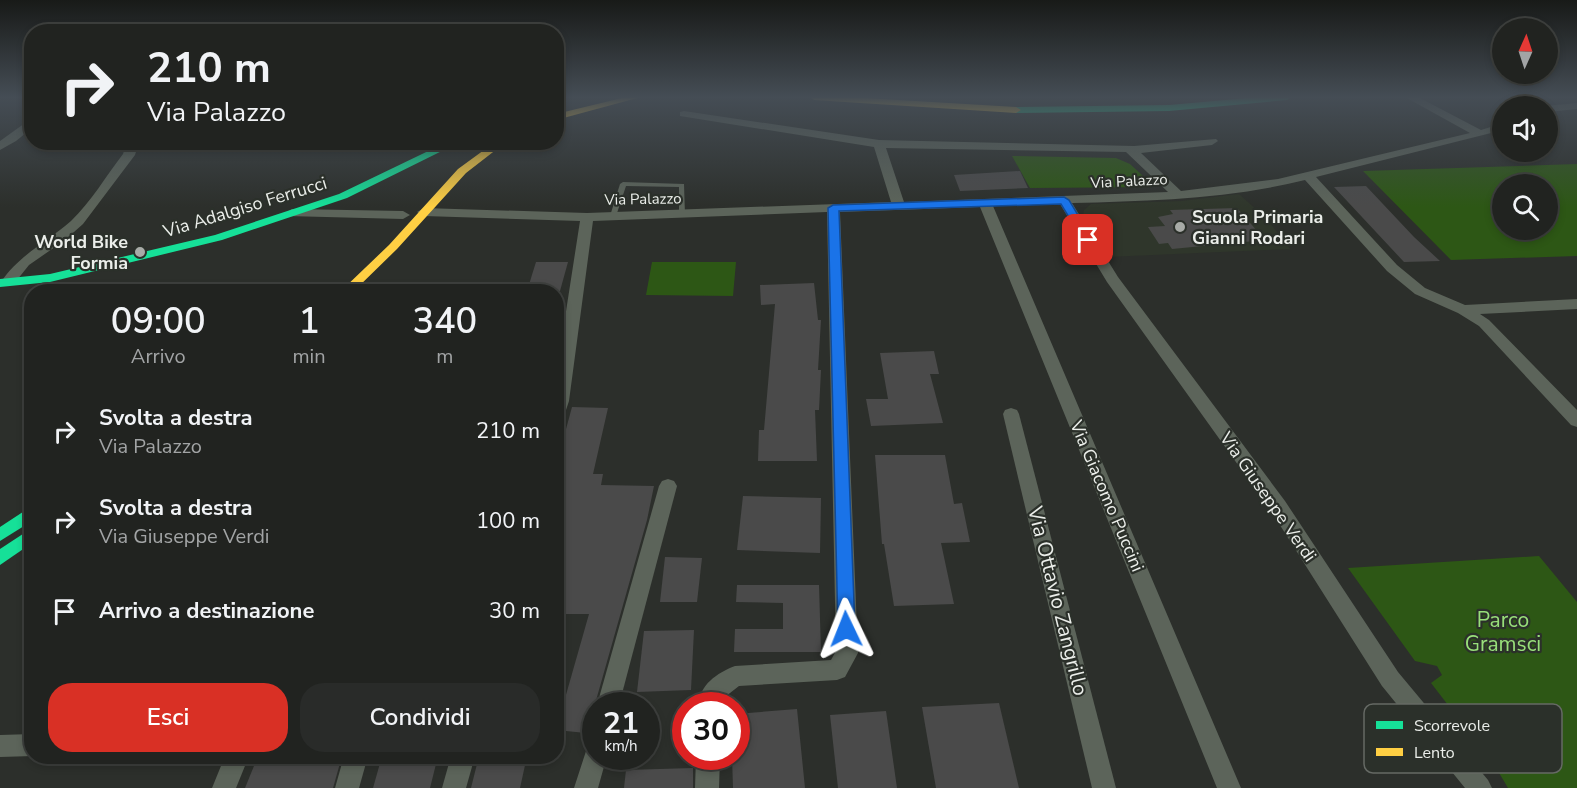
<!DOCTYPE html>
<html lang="it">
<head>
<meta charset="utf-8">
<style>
  body { margin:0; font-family:"Nunito Sans",sans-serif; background:#292b29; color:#f1f3f6; height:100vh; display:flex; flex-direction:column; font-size:22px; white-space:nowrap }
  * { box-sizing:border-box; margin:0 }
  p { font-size:20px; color:#a2a4a5 }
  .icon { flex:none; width:33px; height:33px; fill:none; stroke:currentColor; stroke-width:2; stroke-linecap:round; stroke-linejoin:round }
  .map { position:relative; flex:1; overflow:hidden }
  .drawer { position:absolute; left:24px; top:284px; width:540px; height:480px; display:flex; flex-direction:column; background:#212320; border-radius:24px; box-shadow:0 3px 9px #0003,0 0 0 2px #3e403e }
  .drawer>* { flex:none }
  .top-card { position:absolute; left:24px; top:24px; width:540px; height:126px; border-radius:24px; box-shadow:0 3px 9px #0003,0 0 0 2px #3e403e; background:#212320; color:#f1f3f6; overflow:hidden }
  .needle { width:39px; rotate:3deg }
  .controls { position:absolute; left:1492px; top:18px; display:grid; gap:12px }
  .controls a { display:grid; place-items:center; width:66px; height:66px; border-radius:50%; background:#212320; box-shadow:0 3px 9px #0003,0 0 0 2px #3e403e; font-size:30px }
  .speed { position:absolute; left:582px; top:692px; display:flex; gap:12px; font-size:30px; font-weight:700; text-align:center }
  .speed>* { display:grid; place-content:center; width:78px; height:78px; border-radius:50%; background:#212320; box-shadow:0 3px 9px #0003,0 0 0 2px #3e403e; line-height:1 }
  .speed small { font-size:15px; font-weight:400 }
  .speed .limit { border:9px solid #d22; background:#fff; color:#111 }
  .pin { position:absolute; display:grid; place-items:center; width:51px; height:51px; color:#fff; margin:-26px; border-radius:12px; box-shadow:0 3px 9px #0006 }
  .me { position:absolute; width:66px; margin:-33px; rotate:358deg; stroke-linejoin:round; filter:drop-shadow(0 0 4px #0008) }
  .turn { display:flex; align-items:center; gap:21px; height:126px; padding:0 24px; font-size:27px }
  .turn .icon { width:78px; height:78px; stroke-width:2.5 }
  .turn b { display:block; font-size:42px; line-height:51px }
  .eta { display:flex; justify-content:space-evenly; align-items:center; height:102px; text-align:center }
  .eta b { font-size:36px; font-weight:600; line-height:42px }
  .primary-button { display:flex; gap:12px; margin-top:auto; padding:12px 24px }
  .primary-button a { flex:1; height:69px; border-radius:24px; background:#d93025; color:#fff; font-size:24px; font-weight:600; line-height:69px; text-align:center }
  .primary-button a+a { background:#292b29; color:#f1f3f6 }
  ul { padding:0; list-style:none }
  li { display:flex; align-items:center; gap:18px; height:90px; padding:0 24px }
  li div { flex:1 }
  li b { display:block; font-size:22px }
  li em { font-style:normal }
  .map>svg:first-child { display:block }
  .built { fill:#2f362b }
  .green { fill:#2d5715; fill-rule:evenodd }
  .building { fill:#4a4a4a }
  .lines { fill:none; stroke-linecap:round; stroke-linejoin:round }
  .lane { fill:#5c645a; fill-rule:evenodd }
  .street { fill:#5c645a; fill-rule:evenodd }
  .fast { fill:#16e098; fill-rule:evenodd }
  .slow { fill:#ffcf43; fill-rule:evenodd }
  .route { fill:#1a73e8; stroke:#114b97; stroke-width:1.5 }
  .poi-dot { fill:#a8aba7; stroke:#2b302a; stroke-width:2 }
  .labels { text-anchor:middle; stroke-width:4.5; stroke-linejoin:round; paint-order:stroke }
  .far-street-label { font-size:15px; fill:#ebeeea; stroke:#2b302a }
  .street-label { font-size:18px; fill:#ebeeea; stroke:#2b302a }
  .poi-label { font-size:18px; font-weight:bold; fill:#ebeeea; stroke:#2b302a; text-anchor:start }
  .near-street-label { font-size:21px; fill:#ebeeea; stroke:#2b302a }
  .near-park-label { font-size:21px; fill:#98df7a; stroke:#2b302a }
  .key { fill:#2b302a; stroke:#656964; stroke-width:1.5 }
  .key-label { font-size:16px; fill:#ebeeea }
</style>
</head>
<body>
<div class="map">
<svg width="1577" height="788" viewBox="0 0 1577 788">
  <rect width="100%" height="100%" fill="#2c2f2b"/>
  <path class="built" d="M1239 194 1267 219 1290 249 1107 257 1085 223 1083 215 1084 210 1091 204 1181 201Z"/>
  <g class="green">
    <path d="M1012 156 1116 158 1130 164 1155 187 1030 188Z"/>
    <path d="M1577 164V256L1451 260 1363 171ZM1503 184H1548V230H1503Z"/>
    <path d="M652 262H736L733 296 646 295Z"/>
    <path d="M1539 556 1577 602V788H1508L1495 766 1431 683 1442 675 1437 666 1415 661 1348 568Z"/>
  </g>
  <g class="building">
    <path d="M1020 171 1028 188 960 191 954 175Z"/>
    <path d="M1366 186 1414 237 1440 261 1404 262 1334 187Z"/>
    <path d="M1237 208 1265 240 1172 249 1168 243 1159 244 1148 227 1165 226 1158 217 1173 214 1170 210Z"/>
    <path d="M536 262H568L560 291H527Z"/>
    <path d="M814 283 818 320H821L818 370H821L819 410H815L817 461H758L759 430H764L775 304 761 305 760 285Z"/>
    <path d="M934 351 939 374H930L943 423 871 426 866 399H888L880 353Z"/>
    <path d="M572 407 608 408 593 474H603L601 485 654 486 647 520 595 704 596 734 556 730 589 614H556V466Z"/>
    <path d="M875 455H945L954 504 962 503 970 542 941 543 954 604 894 606 884 544H882Z"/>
    <path d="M743 496 821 498 820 553 737 550Z"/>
    <path d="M665 557 702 558 697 602H660Z"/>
    <path d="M737 585H819L821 652H734L735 629H783V603L736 602Z"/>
    <path d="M694 630 691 690 637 692 644 631Z"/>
    <path d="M999 703 1019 788H936L922 707Z"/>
    <path d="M797 709 805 788H733L732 756H736V714Z"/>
    <path d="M886 711 897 788H838L830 715Z"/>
    <path d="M258 756H342L333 788H245Z"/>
    <path d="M382 756H438L430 788H373Z"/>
    <path d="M479 756H527L520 788H471Z"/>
    <path d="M693 768V788H624L626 770Z"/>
  </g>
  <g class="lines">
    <path class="lane" d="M623 182 684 184 685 215 682 217 679 215V187L626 186 616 216 615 217H611L610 216 620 184Z"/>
    <g class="street">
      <path d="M1405 97H1418L1481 130 1503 123V130L1316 177 1397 265 1425 288 1465 305 1577 299V309L1480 314 1489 320 1577 410V427L1571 425 1479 326 1458 313 1415 294 1387 271 1305 180C1229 199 1150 201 1072 203L1118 277 1285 501 1398 672 1488 780 1492 788H1465L1382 686 1271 511 1107 282 1060 204 993 206 1241 788H1217L980 207 840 212 858 653 845 677 837 680 739 686 721 700V705H699C699 685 717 673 735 666L831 660 836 651 827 212 593 221 569 401 562 422 556 424V376L580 221 424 216 417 212 424 208 587 213 891 202 874 147 680 116V112L684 111 879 140 1134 146 1216 139 1218 141 1212 145 1141 153 1181 191 1278 179 1470 133ZM886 148 1126 152 1168 192 904 202Z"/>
      <path d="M1577 103V109L1548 112V106H1545Z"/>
      <path d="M32 118V128L16 141 0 150V141Z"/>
      <path d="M127 142H139L135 155 83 224 65 240 29 265 13 285H3L1 282C19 255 47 242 71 221 91 202 106 176 123 154Z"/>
      <path d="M292 209 403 211 410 215 403 219 287 216 285 213Z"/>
      <path d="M1011 408 1017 410 1019 414 1116 788H1092L1003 414 1005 410Z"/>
      <path d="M668 479 674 481 677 486 619 705H597L659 486 662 481Z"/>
      <path d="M32 734 33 756 0 757V735Z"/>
      <path d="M596 742V756H607L598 788H574L588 745Z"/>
      <path d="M225 756H249L236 788H212Z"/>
      <path d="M344 756H368L359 788H335Z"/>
      <path d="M451 756H475L466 788H442Z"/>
      <path d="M696 756H720L719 788H695Z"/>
    </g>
    <g class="fast">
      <path d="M1259 97H1291L1287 100 1169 111 1016 113 1011 110 1016 107 1169 105Z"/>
      <path d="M447 142H460L347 198 222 240 50 282 0 287V279L50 274 215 235 339 194Z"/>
      <path d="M32 506V521L0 541V527Z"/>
      <path d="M32 528V543L0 565V549Z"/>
    </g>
    <g class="slow">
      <path d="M626 97H641L556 120V114Z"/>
      <path d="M810 97H848L1016 107 1021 110 1016 113 814 100Z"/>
      <path d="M495 142H506L466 173 397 249 354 291H341L389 245 458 169Z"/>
    </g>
  </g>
  <linearGradient id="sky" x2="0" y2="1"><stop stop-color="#181a18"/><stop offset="0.47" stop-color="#454d55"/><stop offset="1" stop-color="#454d55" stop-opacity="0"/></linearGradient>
  <rect width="1577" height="207" fill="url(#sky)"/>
  <path class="route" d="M1064 197 1069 200 1093 240 1092 242H1084L1061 204 839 211 855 629 853 635 846 637 840 635 838 629 828 208 833 205Z"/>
  <g class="poi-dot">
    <circle cx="1180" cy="227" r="6"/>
    <circle cx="140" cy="252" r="6"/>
  </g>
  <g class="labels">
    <g class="far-street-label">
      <text transform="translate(1129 181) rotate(-3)" y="5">Via Palazzo</text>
      <text transform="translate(643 199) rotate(-1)" y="5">Via Palazzo</text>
    </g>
    <g class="street-label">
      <text transform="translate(245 207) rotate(-17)" y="6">Via Adalgiso Ferrucci</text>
      <text transform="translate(1107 496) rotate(67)" y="6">Via Giacomo Puccini</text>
      <text transform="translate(1268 497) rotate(55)" y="6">Via Giuseppe Verdi</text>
    </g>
    <g class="poi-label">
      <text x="1192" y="223">Scuola Primaria<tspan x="1192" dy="21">Gianni Rodari</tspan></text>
      <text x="128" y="248" text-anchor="end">World Bike<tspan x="128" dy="21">Formia</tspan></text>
    </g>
    <g class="near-street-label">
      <text transform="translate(1058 601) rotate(76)" y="7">Via Ottavio Zangrillo</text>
    </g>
    <g class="near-park-label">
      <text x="1503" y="627">Parco<tspan x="1503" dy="24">Gramsci</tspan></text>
    </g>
  </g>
  <rect x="1364" y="704" width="198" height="69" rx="9" class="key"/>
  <rect x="1376" y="721" width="27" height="8" fill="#16e098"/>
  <rect x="1376" y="748" width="27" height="8" fill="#ffcf43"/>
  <g class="key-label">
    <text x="1414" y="731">Scorrevole</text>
    <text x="1414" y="758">Lento</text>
  </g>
</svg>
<div class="controls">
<a><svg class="needle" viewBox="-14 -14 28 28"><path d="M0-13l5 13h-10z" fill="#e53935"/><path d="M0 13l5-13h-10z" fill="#a2a4a5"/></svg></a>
<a><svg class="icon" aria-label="sound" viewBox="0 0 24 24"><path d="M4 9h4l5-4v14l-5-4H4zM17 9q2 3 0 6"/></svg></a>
<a><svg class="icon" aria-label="search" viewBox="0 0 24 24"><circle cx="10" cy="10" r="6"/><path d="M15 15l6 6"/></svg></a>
</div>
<div class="speed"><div>21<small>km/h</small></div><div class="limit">30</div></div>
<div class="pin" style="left:1088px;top:240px;background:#d93025"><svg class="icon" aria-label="arrive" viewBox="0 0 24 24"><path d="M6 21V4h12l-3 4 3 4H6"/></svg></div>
<svg class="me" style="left:846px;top:629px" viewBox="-20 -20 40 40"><path d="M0-17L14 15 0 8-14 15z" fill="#1a73e8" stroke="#fff" stroke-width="4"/></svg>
<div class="top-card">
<div class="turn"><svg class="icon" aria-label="right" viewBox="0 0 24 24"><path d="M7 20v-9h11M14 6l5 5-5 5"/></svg><div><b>210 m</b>Via Palazzo</div></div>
</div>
<section class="drawer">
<div class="eta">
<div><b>09:00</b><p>Arrivo</p></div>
<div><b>1</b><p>min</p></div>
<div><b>340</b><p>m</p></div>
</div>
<ul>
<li><svg class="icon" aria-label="right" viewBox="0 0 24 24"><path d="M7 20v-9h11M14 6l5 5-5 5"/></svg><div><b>Svolta a destra</b><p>Via Palazzo</p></div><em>210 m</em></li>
<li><svg class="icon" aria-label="right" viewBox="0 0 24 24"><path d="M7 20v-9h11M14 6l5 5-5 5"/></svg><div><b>Svolta a destra</b><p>Via Giuseppe Verdi</p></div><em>100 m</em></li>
<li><svg class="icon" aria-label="arrive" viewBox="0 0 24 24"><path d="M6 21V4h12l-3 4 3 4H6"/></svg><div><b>Arrivo a destinazione</b></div><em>30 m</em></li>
</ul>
<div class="primary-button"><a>Esci</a><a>Condividi</a></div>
</section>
</div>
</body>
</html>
